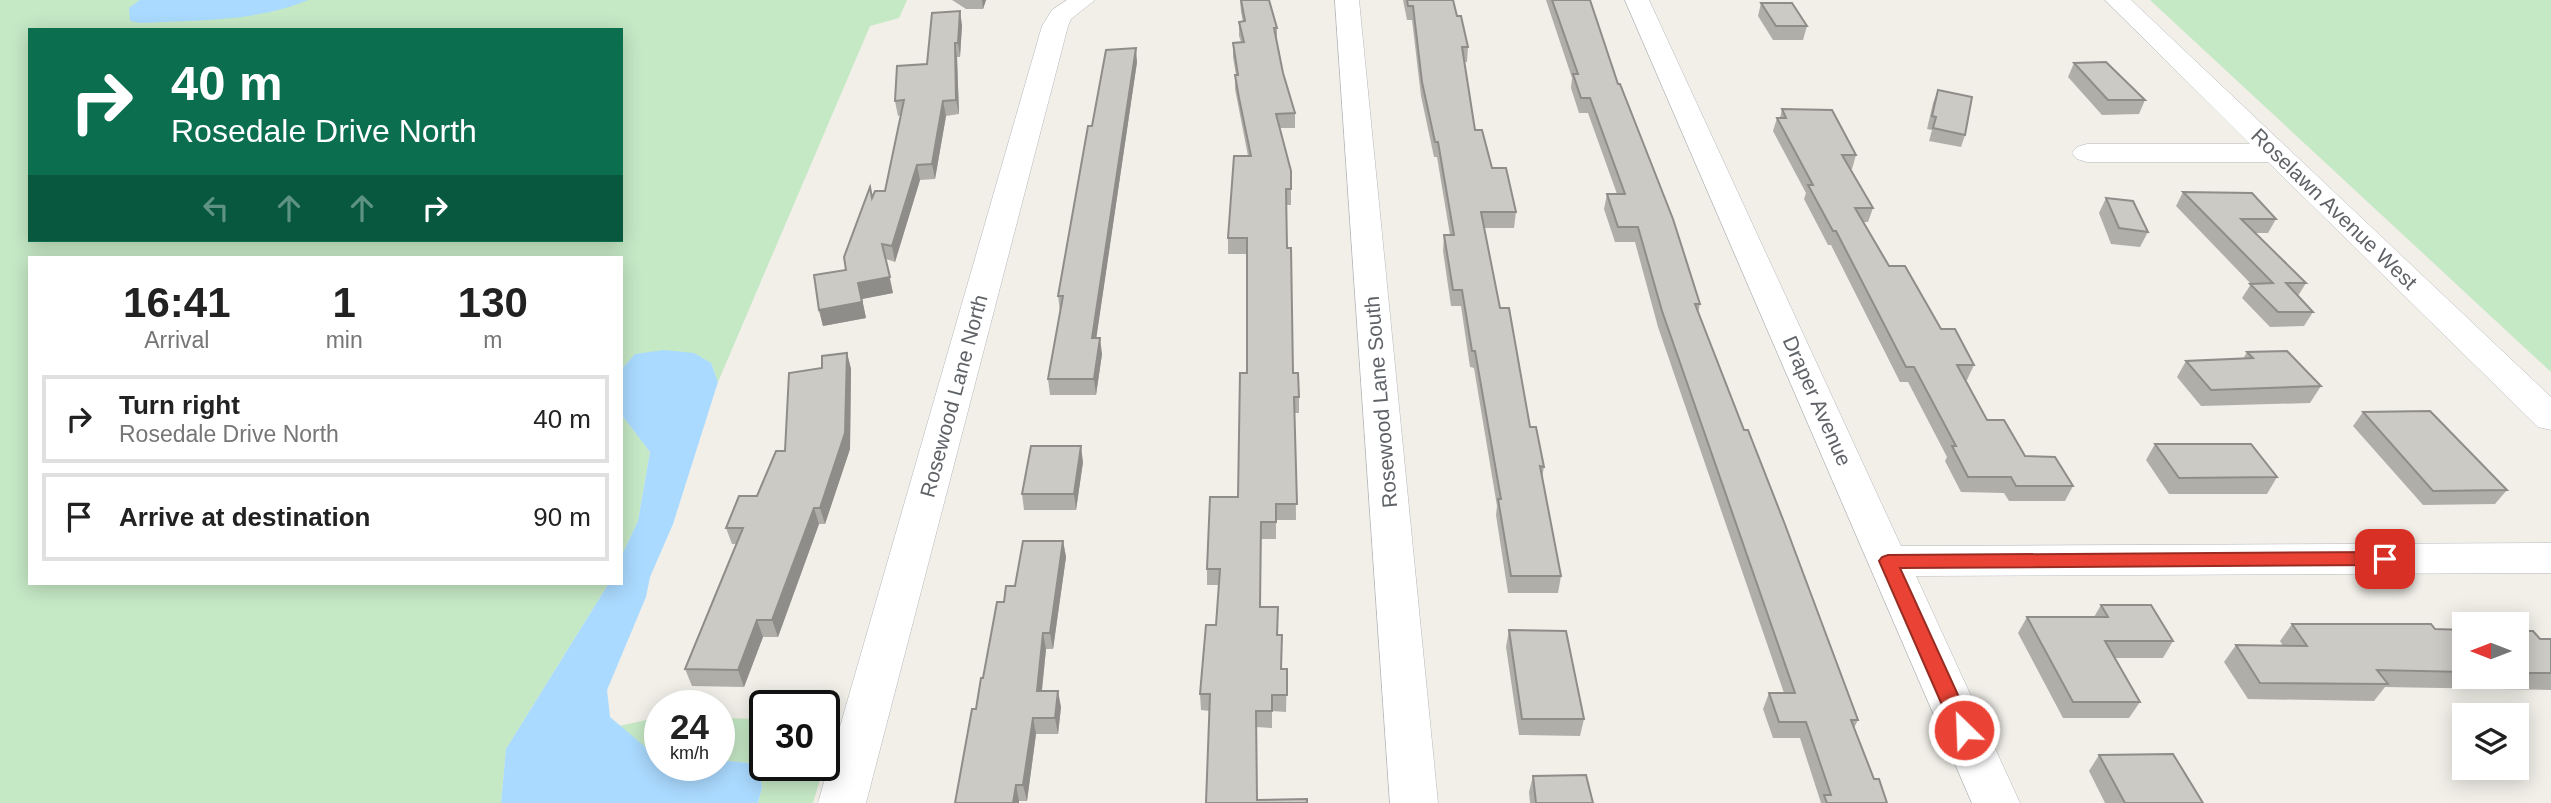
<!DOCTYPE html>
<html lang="en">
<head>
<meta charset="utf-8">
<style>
  body { margin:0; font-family:Helvetica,sans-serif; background:#f6f6f6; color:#222; height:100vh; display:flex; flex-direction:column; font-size:26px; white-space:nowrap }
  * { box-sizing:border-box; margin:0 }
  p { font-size:23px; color:#767676 }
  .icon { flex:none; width:38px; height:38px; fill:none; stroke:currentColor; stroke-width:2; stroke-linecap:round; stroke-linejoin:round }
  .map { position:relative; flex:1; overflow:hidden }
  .panel { position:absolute; left:28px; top:256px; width:595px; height:329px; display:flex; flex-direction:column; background:#fff; border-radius:0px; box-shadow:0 4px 18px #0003 }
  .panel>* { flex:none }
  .guide { position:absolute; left:28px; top:28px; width:595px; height:214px; border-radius:0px; box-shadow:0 4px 18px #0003; background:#0b6e4f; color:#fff; overflow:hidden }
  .needle { width:46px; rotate:270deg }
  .fabs { position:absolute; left:2452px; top:612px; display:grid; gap:14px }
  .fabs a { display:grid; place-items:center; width:77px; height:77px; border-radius:0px; background:#fff; box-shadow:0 4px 18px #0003; font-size:35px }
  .speed { position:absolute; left:644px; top:690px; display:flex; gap:14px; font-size:35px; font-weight:700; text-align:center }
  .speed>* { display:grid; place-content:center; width:91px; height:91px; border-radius:50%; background:#fff; box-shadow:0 4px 18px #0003; line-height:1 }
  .speed small { font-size:18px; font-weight:400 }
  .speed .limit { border:4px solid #111; border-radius:10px; background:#fff; color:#111 }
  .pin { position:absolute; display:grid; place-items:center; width:60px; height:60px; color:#fff; margin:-30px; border-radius:14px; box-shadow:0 4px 10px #0006 }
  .me { position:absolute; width:77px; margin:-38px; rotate:336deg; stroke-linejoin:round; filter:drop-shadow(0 0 5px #0008) }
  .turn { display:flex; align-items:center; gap:24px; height:147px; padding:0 28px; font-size:32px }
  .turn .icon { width:91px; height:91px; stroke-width:2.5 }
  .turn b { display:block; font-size:49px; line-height:60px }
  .lanes { display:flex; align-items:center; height:66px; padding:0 28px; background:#0003; justify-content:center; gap:35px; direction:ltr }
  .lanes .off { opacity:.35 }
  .eta { display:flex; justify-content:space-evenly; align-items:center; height:119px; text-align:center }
  .eta b { font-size:42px; font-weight:600; line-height:49px }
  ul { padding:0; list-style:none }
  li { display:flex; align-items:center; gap:21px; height:88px; margin:0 14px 10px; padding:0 14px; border:4px solid #e0e0e0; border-radius:0px }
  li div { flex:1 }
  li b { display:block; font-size:26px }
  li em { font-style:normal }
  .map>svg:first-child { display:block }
  .green { fill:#c5e8c5; fill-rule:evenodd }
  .water { fill:#aadaff }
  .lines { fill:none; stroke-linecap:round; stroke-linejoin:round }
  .minor-casing { stroke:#b5b8bc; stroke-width:1 }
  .minor { fill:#fff; fill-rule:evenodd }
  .wall { fill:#afaea9 }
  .shaded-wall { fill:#8f8d8a }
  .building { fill:#cccac5; stroke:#8f8d8a; stroke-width:2 }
  .route { fill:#ea4335; stroke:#982c22; stroke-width:2 }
  .labels { text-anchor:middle; stroke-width:5; stroke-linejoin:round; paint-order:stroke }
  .street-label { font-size:21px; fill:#5f6368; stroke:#fff }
</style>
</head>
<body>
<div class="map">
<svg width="2551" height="803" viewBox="0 0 2551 803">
  <rect width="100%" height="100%" fill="#f1efe8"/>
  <g class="green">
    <path d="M0 0H907L899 18 870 26 718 382 711 363 635 354 621 370V257H30V583H609L506 749 501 803H0ZM30 30H621V240H30Z"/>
    <path d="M2150 0H2551V372Z"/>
    <path d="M621 414 650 452 638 521 621 557Z"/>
    <path d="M660 717V752L650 751 619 726Z"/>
    <path d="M719 718 765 719V765H824L813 803H758L762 788 759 764 719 760Z"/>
  </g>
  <g class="water">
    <path d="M140 0H308C256 22 196 20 140 23L130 21 129 8Z"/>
    <path d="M664 350 694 353 711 363 718 382 673 524 650 577 646 597 607 690 610 717 650 751 660 752V765H719V760L759 764 762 788 758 803H501L506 749 609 583H621V557L638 521 650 452 621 414V370L635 354Z"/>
  </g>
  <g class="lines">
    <defs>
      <g id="minor">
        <path d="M1067 0H1095L1071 19 1068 26 866 803H818L1042 26 1052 10Z"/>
        <path d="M1335 0H1359L1438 803H1390Z"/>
        <path d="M1625 0H1649L1901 546 2551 543V573L1916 576 2020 803H1972Z"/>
        <path d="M2105 0H2131L2551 397V430L2538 427 2268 162H2087L2077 159 2072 153 2077 147 2087 144H2250Z"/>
      </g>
    </defs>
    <use href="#minor" class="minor-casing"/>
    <use href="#minor" class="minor"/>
  </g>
  <g class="wall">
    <path d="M952 0H986L983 9H966Z"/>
    <path d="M1240 0 1277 28V41L1283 73 1295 113V128H1280L1291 171V205H1286L1287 248 1293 373 1299 397V413H1295L1296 520H1276V539H1261V607L1277 635 1282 669H1287L1286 712 1272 711V728L1256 727 1206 803 1210 711 1201 710 1200 694 1216 625 1219 585H1207V569L1238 497 1247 373V254H1228V238L1248 156 1235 89V75H1236L1233 57V43L1241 42 1239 36V22H1243L1241 12Z"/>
    <path d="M1403 0H1453L1457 16 1468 47 1467 62H1464L1475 130 1492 168 1516 212 1514 228H1484L1500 308 1530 427 1544 467 1542 478 1561 576 1558 593H1508L1496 515 1497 506 1474 368 1470 367 1461 306H1451L1443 251 1444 235H1450L1437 157H1434L1421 96 1412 20H1407Z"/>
    <path d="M1546 0H1589L1618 84 1700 304 1698 313 1858 720 1854 728 1874 779 1887 803H1821L1800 738H1773L1763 709 1769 693H1784L1658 327 1635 242H1615L1604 209 1607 194H1617L1588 113H1579L1571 88 1572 78Z"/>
    <path d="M1761 3 1807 26 1803 40H1773L1758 16Z"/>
    <path d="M962 25 960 57H957L959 114 946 116 935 179 920 180 895 262 886 259 893 293 862 299 866 318 823 326 819 310 846 270 872 198 885 191 901 115 898 116 895 101Z"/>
    <path d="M1137 62 1096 338 1102 354 1096 395H1050L1048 379 1060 312 1058 296 1092 126Z"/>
    <path d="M2074 63 2145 100 2139 114 2102 115 2068 77Z"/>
    <path d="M1938 90 1965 135 1961 147 1929 141 1932 130 1927 129 1933 103Z"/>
    <path d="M1782 109 1856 155 1852 169H1850L1873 208 1868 222H1863L1889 266 1941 329 1974 365 1967 380H1966L1987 420 2025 456 2073 486 2065 501H2009L2004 493 1961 492 1945 461 1947 457 1908 382H1900L1831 245H1828L1804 199 1806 193 1773 131 1777 118H1780Z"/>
    <path d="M2183 192 2276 219 2268 233H2255L2306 283 2298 296 2313 312 2304 326 2270 327 2242 298 2251 284 2176 206Z"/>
    <path d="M2106 198 2148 232 2140 247 2111 244 2099 213Z"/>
    <path d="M2247 352 2321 386 2310 403 2201 406 2177 377 2186 361 2243 359Z"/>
    <path d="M847 353 851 369 850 449 825 524H819L778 637H763L744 687 692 686 685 669 736 544H732L726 528 757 496 785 451 822 368Z"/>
    <path d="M2363 412 2507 490 2495 504 2423 505 2353 426Z"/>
    <path d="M2155 444 2277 477 2267 494H2169L2146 460Z"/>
    <path d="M1083 462 1076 510H1024L1022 494Z"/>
    <path d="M1063 541 1066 557 1053 649H1046L1042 691 1061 707 1058 734H1036L1027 801H1019V803H955L976 709 1004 602Z"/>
    <path d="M2101 605 2173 641 2163 658H2115L2140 702 2129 718H2063L2018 633 2027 617H2094Z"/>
    <path d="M2292 624 2464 630V677H2516V631L2540 639H2551V690L2385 687 2374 701 2248 699 2224 662 2236 645 2283 646 2280 641Z"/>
    <path d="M1509 630 1584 719 1580 736 1519 735 1506 647Z"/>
    <path d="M2099 755 2203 803H2105L2089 771Z"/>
    <path d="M1533 776 1593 803H1530L1529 792Z"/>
  </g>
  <g class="shaded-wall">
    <path d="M982 0H986L983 9Z"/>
    <path d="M960 11 962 25 960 57 958 43Z"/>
    <path d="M955 43 957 57 959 114 956 100Z"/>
    <path d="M1136 48 1137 62 1094 354 1092 338Z"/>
    <path d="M943 101 946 116 935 179 932 164Z"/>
    <path d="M917 165 920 180 895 262 892 246Z"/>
    <path d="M882 244 893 293 862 299 866 318 823 326 819 310 858 283Z"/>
    <path d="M1100 338 1102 354 1096 395 1094 379Z"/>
    <path d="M847 353 851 369 850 449 825 524 820 508Z"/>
    <path d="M1081 446 1083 462 1076 510 1074 494Z"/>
    <path d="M814 508 819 524 778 637 772 620Z"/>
    <path d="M1063 541 1066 557 1053 649 1050 633Z"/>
    <path d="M757 620 763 637 744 687 738 670Z"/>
    <path d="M1043 633 1046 649 1040 707 1037 691Z"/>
    <path d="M1058 691 1061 707 1058 734 1055 718Z"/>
    <path d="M1033 718 1036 734 1027 801 1023 785Z"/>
    <path d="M1016 785 1019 801V803H1013Z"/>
  </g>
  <g class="building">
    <path d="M1241 0H1269L1277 28H1274L1283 73 1295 113 1276 114 1291 171V189H1286L1287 248H1291L1293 373H1298L1299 397H1294L1297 504H1276V522H1261L1260 607H1278L1277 635H1282L1281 669H1287V695H1272V711H1256L1257 800 1307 799V803H1206L1210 694H1200L1206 625H1216L1220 569H1207L1210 497H1238L1240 373H1247V238H1228L1234 156H1251L1239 98 1235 75H1238L1233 43 1244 42 1239 22 1245 21Z"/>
    <path d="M1407 0H1453L1457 16H1461L1468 47H1462L1475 130H1482L1492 168H1506L1516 212H1481L1500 308H1509L1530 427H1536L1544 467 1540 466 1561 576H1511L1498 499H1501L1475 351H1472L1462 290H1453L1444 235H1454L1438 142H1435L1422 82 1413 6H1408Z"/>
    <path d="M1552 0H1590L1618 84H1620L1673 219 1700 304H1695L1744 430H1748L1784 522 1858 720H1851L1874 779H1879L1887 803H1827L1824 795H1831L1806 722H1779L1769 693H1795L1662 311 1638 227H1618L1607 194H1625L1590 98H1581L1573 74H1578Z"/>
    <path d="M1761 3H1792L1807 26H1776Z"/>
    <path d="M960 11 958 43H955L956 100 943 101 932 164 917 165 892 246 882 244 890 277 858 283 862 302 819 310 814 275 846 270 844 257 870 187 872 198 875 191H885L904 100 895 101 897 66 927 64 932 13Z"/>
    <path d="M1136 48 1092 338H1100L1094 379H1048L1063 296H1058L1088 126H1092L1106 50Z"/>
    <path d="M2106 62 2145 100H2108L2074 63Z"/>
    <path d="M1938 90 1972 97 1965 135 1933 128 1936 117 1932 116Z"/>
    <path d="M1782 109 1832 110 1856 155H1842L1873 208H1855L1889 266H1905L1941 329H1955L1974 365H1957L1987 420H2004L2025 456 2055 457 2073 486H2016L2011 477H1968L1952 446H1956L1914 367H1906L1836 231H1833L1808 185H1813L1777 118H1786Z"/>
    <path d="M2183 192 2252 193 2276 219H2241L2306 283H2286L2313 312H2278L2250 284 2273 283Z"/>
    <path d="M2106 198 2133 201 2148 232 2119 228Z"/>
    <path d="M2287 351 2321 386 2211 390 2186 361 2253 358 2247 352Z"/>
    <path d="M847 353 845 433 820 508H814L772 620H757L738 670 685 669 743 528H726L739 496H757L776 451H785L789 373 822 368V356Z"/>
    <path d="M2430 411 2507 490 2433 491 2363 412Z"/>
    <path d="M2155 444H2251L2277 477 2179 478Z"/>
    <path d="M1031 446H1081L1074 494H1022Z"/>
    <path d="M1023 541H1063L1050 633H1043L1037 691H1058L1055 718H1033L1023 785H1016L1013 803H955L972 709H976L981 678H983L997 602H1004L1006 586H1015Z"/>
    <path d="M2101 605H2151L2173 641H2105L2140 702H2073L2027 617H2108Z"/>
    <path d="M2292 624H2431L2435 629 2464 630V672L2377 670 2388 684 2260 683 2236 645 2307 646Z"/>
    <path d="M1509 630 1566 631 1584 719H1522Z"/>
    <path d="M2516 631H2533L2540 639H2551V673H2516Z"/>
    <path d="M2173 754 2203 803H2125L2099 755Z"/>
    <path d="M1586 775 1593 803H1536L1533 776Z"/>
  </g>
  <path class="route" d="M2385 552 2392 554 2394 559 2392 563 2385 565 1900 568 1974 730 1971 736 1964 739 1956 736 1953 730 1879 561 1882 557 1888 555Z"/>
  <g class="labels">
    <g class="street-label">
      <text transform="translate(2334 209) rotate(44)" y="7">Roselawn Avenue West</text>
      <text transform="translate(954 396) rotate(-75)" y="7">Rosewood Lane North</text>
      <text transform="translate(1817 401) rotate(66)" y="7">Draper Avenue</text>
      <text transform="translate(1381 402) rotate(-95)" y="7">Rosewood Lane South</text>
    </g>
  </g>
</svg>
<div class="fabs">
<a><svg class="needle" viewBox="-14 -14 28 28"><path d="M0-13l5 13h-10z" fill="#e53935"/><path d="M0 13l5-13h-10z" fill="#767676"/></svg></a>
<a><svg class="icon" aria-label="layers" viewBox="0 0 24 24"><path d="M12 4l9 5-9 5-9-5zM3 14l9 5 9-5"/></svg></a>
</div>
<div class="speed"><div>24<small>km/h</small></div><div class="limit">30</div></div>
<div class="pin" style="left:2385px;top:559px;background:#d93025"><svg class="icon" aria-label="arrive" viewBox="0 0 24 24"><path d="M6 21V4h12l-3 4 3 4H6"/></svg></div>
<svg class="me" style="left:1964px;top:730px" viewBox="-20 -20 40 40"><circle r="17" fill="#ea4335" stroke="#fff" stroke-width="3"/><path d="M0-11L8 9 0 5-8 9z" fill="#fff"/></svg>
<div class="guide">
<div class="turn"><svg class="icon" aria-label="right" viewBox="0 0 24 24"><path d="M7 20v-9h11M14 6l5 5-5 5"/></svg><div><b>40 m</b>Rosedale Drive North</div></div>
<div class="lanes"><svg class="icon off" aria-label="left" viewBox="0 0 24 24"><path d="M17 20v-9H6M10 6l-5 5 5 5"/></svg><svg class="icon off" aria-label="ahead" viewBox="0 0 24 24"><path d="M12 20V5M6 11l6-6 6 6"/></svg><svg class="icon off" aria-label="ahead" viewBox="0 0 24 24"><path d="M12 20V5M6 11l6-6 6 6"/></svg><svg class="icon" aria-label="right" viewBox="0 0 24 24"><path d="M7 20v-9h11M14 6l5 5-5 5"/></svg></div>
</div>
<section class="panel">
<div class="eta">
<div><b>16:41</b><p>Arrival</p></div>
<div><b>1</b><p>min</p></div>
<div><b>130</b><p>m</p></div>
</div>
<ul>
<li><svg class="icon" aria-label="right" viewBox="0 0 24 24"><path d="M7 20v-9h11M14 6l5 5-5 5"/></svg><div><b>Turn right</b><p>Rosedale Drive North</p></div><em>40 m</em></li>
<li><svg class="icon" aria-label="arrive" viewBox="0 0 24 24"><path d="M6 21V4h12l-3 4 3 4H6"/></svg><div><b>Arrive at destination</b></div><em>90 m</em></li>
</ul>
</section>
</div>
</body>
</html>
